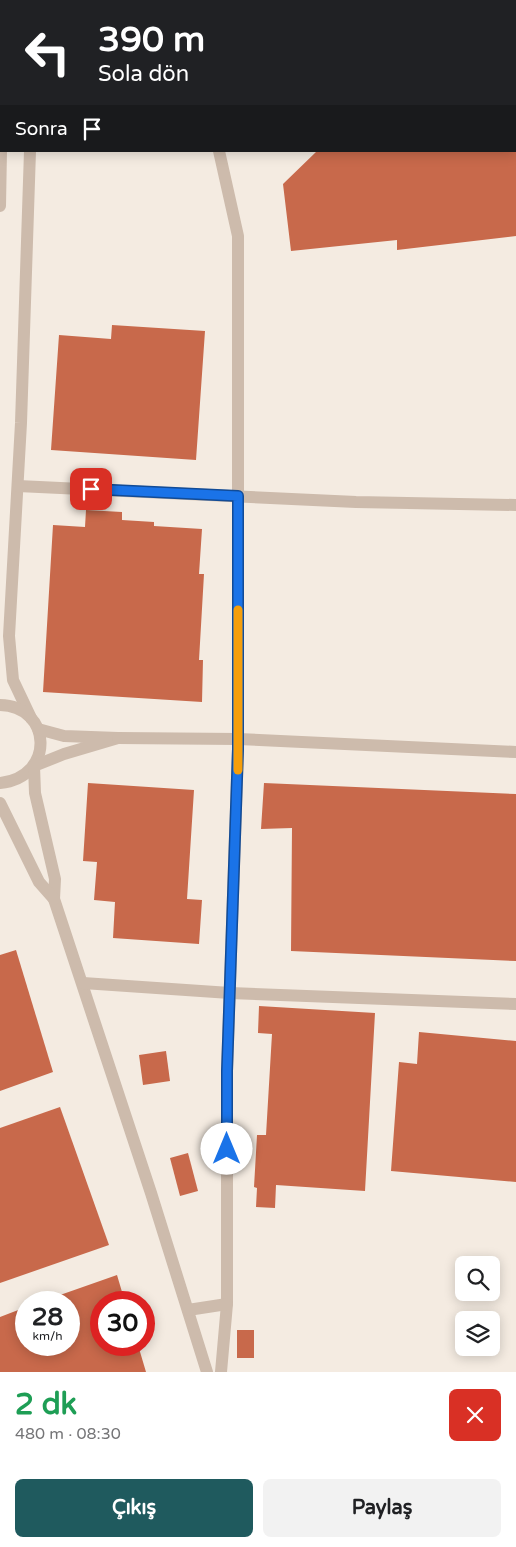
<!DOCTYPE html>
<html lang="tr">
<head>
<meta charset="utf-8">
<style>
  body { margin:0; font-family:"Varela Round",sans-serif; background:#f2f2f2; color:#202124; height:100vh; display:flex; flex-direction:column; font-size:19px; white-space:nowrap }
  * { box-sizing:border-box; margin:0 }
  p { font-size:16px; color:#757577 }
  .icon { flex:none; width:28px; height:28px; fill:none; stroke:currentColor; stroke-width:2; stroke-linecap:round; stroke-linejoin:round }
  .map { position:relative; height:1372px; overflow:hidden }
  .drawer { display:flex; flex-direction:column; background:#fff; flex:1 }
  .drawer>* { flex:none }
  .hud { position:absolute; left:0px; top:0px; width:516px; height:152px; box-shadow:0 2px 12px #0003; background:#202124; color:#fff; overflow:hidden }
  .fabs { position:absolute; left:455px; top:1256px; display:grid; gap:10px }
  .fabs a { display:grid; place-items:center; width:45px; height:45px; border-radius:8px; background:#fff; box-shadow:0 2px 12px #0003; font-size:25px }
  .speed { position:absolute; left:15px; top:1291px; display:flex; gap:10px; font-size:25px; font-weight:700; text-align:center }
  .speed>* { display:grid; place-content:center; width:65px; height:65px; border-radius:50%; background:#fff; box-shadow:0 2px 12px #0003; line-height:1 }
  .speed small { font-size:12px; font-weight:400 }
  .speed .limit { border:8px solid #d22; background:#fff; color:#111 }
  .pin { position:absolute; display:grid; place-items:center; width:42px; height:42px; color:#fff; margin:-21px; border-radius:10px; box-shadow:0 2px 8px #0006 }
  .me { position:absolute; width:55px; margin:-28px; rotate:0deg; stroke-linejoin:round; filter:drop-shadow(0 0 4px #0008) }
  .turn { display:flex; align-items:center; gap:18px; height:105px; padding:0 15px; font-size:22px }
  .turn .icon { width:65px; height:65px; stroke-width:2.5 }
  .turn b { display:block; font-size:35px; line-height:42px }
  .then { display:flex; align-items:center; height:48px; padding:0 15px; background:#0003; gap:10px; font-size:19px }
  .round { display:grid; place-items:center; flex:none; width:52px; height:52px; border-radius:8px; background:#f2f2f2 }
  .summary { display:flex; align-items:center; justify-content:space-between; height:85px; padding:0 15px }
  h1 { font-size:30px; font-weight:700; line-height:38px; color:#1e9e55 }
  .cta { display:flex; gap:10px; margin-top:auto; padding:10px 15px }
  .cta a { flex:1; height:58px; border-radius:8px; background:#1f5a5e; color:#fff; font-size:20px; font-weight:700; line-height:58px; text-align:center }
  .cta a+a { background:#f2f2f2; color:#202124 }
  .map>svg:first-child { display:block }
  .building { fill:#c8694b }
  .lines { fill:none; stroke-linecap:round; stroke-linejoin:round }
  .minor { stroke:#cdbbac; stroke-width:12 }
  .route-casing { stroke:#114b97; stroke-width:12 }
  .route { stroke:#1a73e8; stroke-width:9 }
  .slow { stroke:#f59e0b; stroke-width:9 }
</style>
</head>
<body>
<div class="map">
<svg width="516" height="1372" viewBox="0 0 516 1372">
  <rect width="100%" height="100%" fill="#f4ebe1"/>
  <g class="building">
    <path d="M317 151H516V236L397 250V240L291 251 283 184Z"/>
    <path d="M112 325 205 331 196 460 51 450 59 335 111 339Z"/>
    <path d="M86 510 122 512V520L154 522V526L202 529 199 574H204L199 660H203L202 702 43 692 53 525 85 527Z"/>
    <path d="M88 783 194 790 187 899 202 900 199 944 113 938 115 902 94 900 97 862 83 861Z"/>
    <path d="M264 783 516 794V961L291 951 292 828 261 829Z"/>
    <path d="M16 950 53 1072 0 1091V955Z"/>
    <path d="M259 1006 375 1013 365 1191 276 1185 275 1208 256 1207 257 1188 254 1187 257 1135H266L272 1034 258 1033Z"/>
    <path d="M419 1032 516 1041V1182L391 1171 399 1062 417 1064Z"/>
    <path d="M166 1051 170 1081 143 1085 139 1055Z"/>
    <path d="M60 1107 109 1245 0 1283V1128Z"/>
    <path d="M188 1153 198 1191 180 1196 170 1158Z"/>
    <path d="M117 1275 125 1302H101V1345H138L146 1372H0V1317L26 1307V1345H69V1302L43 1301Z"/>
    <rect x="237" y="1330" width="17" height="28"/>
  </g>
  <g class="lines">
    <g class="minor">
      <path d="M6 1V0"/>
      <path d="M33 1 34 0"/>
      <path d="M229 1V0"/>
      <path d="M30 151 21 423 9 636 13 680 31 718"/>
      <path d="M219 151 238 236V749L227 1071V1304L221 1372"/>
      <path d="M0 206 1 151"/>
      <path d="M18 486 356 502 516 505"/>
      <path d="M0 705C52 706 56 777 0 783"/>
      <path d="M38 729 64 736 118 738 64 754 34 766 35 793 55 879 54 899 151 1193 207 1372"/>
      <path d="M118 738 238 739 516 752"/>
      <path d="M0 803 39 882 54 899"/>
      <path d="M83 983 230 993 516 1004"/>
      <path d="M188 1310 227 1304"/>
    </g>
  </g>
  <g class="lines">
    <defs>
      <path id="route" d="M91 489 238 496V749L227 1071V1149"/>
    </defs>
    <use href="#route" class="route-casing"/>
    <use href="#route" class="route"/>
    <path class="slow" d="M238 770V610"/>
  </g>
</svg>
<div class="fabs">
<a><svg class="icon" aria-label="search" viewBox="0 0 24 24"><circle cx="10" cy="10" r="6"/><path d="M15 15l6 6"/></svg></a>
<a><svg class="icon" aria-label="layers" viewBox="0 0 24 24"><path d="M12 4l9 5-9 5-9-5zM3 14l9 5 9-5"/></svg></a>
</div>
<div class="speed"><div>28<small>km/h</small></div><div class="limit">30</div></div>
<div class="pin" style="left:91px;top:489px;background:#d93025"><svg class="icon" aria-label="arrive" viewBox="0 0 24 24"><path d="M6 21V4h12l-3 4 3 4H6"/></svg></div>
<svg class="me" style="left:227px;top:1149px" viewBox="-20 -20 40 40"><circle r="19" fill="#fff"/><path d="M0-13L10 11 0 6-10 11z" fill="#1a73e8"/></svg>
<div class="hud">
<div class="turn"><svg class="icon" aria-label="left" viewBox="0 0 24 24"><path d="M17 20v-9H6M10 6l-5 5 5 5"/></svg><div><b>390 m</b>Sola dön</div></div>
<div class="then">Sonra<svg class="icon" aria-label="arrive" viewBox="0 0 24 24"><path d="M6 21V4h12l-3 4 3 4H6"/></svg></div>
</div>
</div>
<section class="drawer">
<div class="summary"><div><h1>2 dk</h1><p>480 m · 08:30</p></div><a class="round" style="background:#d93025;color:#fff"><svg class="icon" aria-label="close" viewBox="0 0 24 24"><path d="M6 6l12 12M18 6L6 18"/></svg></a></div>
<div class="cta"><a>Çıkış</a><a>Paylaş</a></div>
</section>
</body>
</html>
